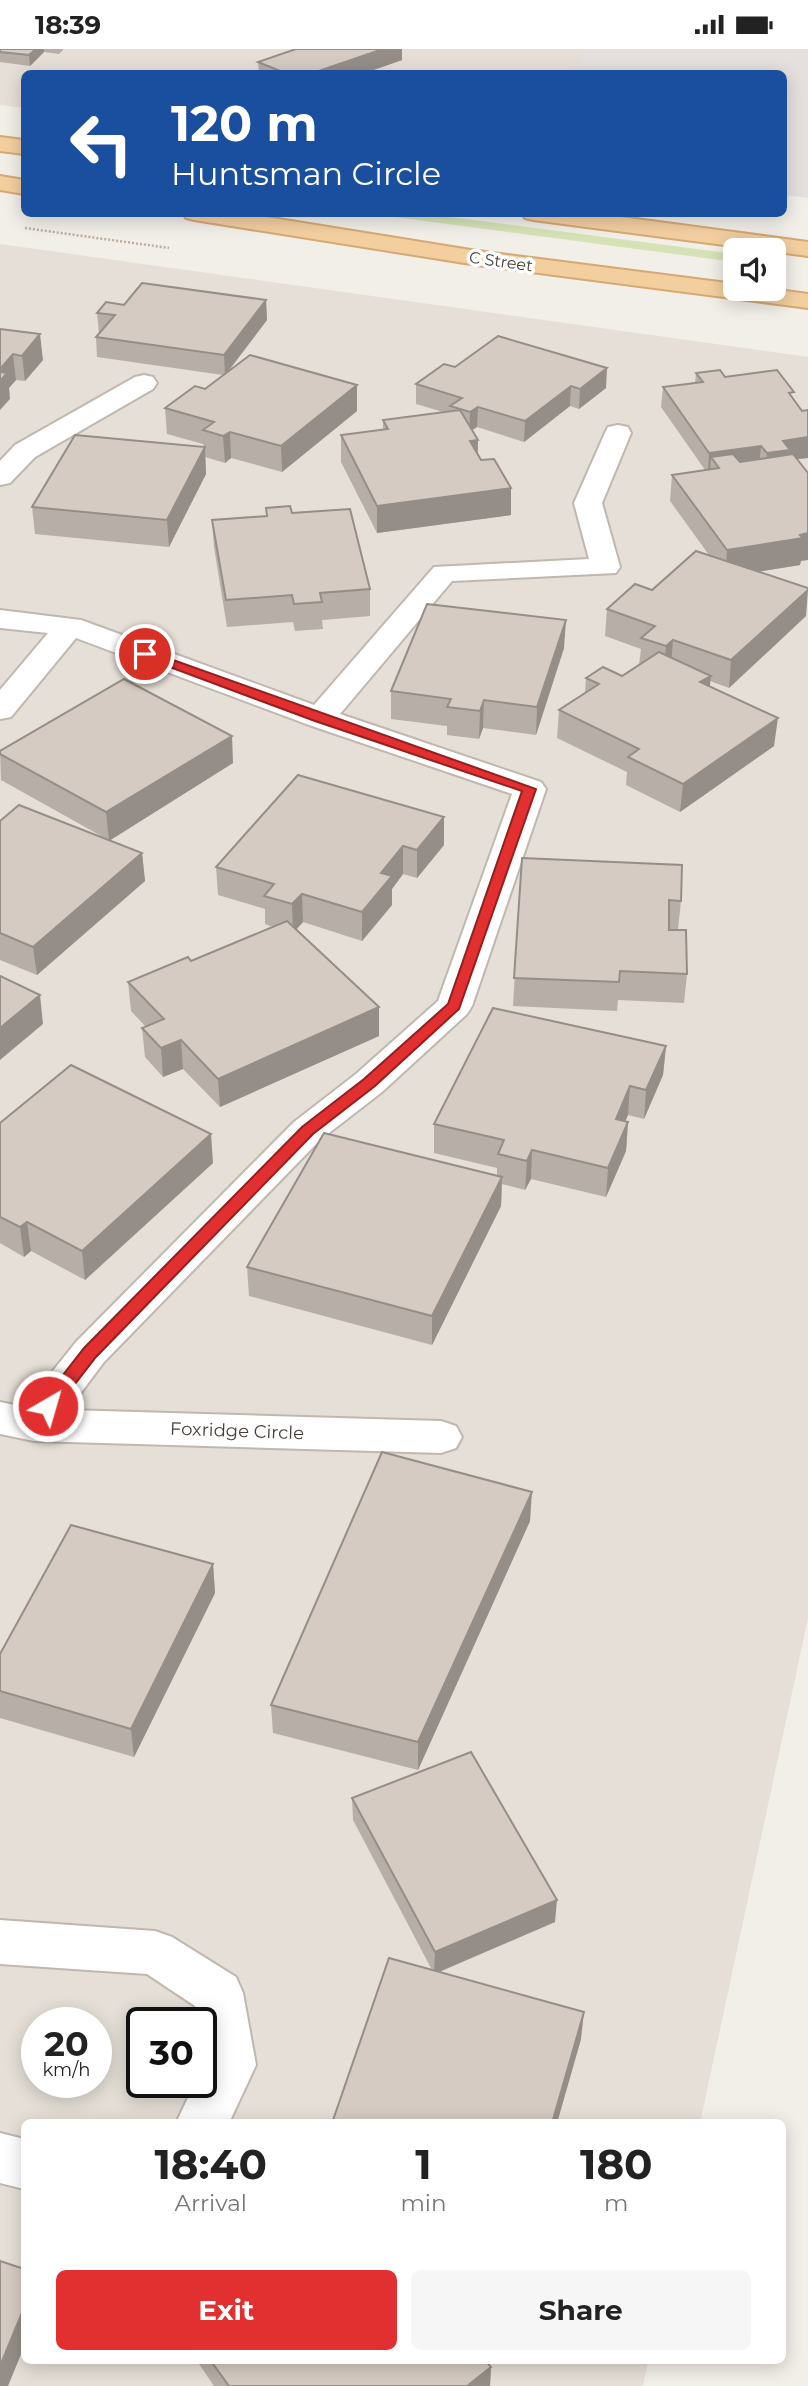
<!DOCTYPE html>
<html lang="en">
<head>
<meta charset="utf-8">
<style>
  body { margin:0; font-family:Montserrat,sans-serif; background:#f6f6f6; color:#222; height:100vh; display:flex; flex-direction:column; font-size:26px; white-space:nowrap }
  * { box-sizing:border-box; margin:0 }
  p { font-size:23px; color:#767676 }
  .icon { flex:none; width:38px; height:38px; fill:none; stroke:currentColor; stroke-width:2; stroke-linecap:round; stroke-linejoin:round }
  .map { position:relative; flex:1; overflow:hidden }
  .details { position:absolute; left:21px; top:2070px; width:765px; height:245px; display:flex; flex-direction:column; background:#fff; border-radius:10px; box-shadow:0 4px 18px #0003 }
  .details>* { flex:none }
  .guide { position:absolute; left:21px; top:21px; width:766px; height:147px; border-radius:10px; box-shadow:0 4px 18px #0003; background:#1a4fa0; color:#fff; overflow:hidden }
  .tools { position:absolute; left:723px; top:189px; display:grid; gap:14px }
  .tools a { display:grid; place-items:center; width:63px; height:63px; border-radius:10px; background:#fff; box-shadow:0 4px 18px #0003; font-size:35px }
  .speed { position:absolute; left:21px; top:1958px; display:flex; gap:14px; font-size:35px; font-weight:700; text-align:center }
  .speed>* { display:grid; place-content:center; width:91px; height:91px; border-radius:50%; background:#fff; box-shadow:0 4px 18px #0003; line-height:1 }
  .speed small { font-size:18px; font-weight:400 }
  .speed .limit { border:4px solid #111; border-radius:10px; background:#fff; color:#111 }
  .pin { position:absolute; display:grid; place-items:center; width:60px; height:60px; color:#fff; margin:-30px; border:4px solid #fff; border-radius:50%; box-shadow:0 2px 7px #0007 }
  .me { position:absolute; width:77px; margin:-38px; rotate:38deg; stroke-linejoin:round; filter:drop-shadow(0 0 5px #0008) }
  .turn { display:flex; align-items:center; gap:24px; height:147px; padding:0 35px; font-size:32px }
  .turn .icon { width:91px; height:91px; stroke-width:2.5 }
  .turn b { display:block; font-size:49px; line-height:60px }
  .eta { display:flex; justify-content:space-evenly; align-items:center; height:119px; text-align:center }
  .eta b { font-size:42px; font-weight:700; line-height:49px }
  .button { display:flex; gap:14px; margin-top:auto; padding:14px 35px }
  .button a { flex:1; height:80px; border-radius:10px; background:#e22f2f; color:#fff; font-size:28px; font-weight:700; line-height:80px; text-align:center }
  .button a+a { background:#f6f6f6; color:#222 }
  .status { display:flex; justify-content:space-between; align-items:center; height:49px; padding:0 35px; background:#fff; direction:ltr }
  .status svg { height:19px; fill:currentColor }
  .map>svg:first-child { display:block }
  .residential { fill:#e5dfd7; fill-rule:evenodd }
  .industrial { fill:#e5e0dd }
  .green { fill:#d5e2b5 }
  .lines { fill:none; stroke-linecap:round; stroke-linejoin:round }
  .minor-casing { stroke:#c0b7af; stroke-width:4 }
  .primary-casing { stroke:#d6a972; stroke-width:4 }
  .path { stroke:#bdad9e; stroke-width:2.5; stroke-dasharray:2 2; stroke-linecap:butt }
  .minor { fill:#fff; fill-rule:evenodd }
  .primary { fill:#f3cfa0; fill-rule:evenodd }
  .wall { fill:#b7afa7 }
  .shaded-wall { fill:#958e88 }
  .building { fill:#d5cbc2; stroke:#958e88; stroke-width:2 }
  .route { fill:#e22f2f; stroke:#931f1f; stroke-width:2 }
  .labels { text-anchor:middle; stroke-width:7; stroke-linejoin:round; paint-order:stroke }
  .far-street-label { font-size:16px; fill:#453e38; stroke:#fff }
  .street-label { font-size:18px; fill:#453e38; stroke:#fff }
</style>
</head>
<body>
<div class="status"><b>18:39</b><svg viewBox="0 0 49 12"><path d="M0 12V9h3v3zM5 12V6h3v6zM10 12V3h3v9zM15 12V0h3v12zM26 1h20v11H26zM47 4h2v5h-2z"/></svg></div>
<div class="map">
<svg width="808" height="2337" viewBox="0 0 808 2337">
  <rect width="100%" height="100%" fill="#f2eee8"/>
  <g class="residential">
    <path d="M0 0H588L571 24H24V59L0 56Z"/>
    <path d="M0 195 808 308V1569L700 2074H24V2312H648L643 2337H0ZM37 1974H96V2034H37ZM142 1974H201V2034H142Z"/>
  </g>
  <path class="industrial" d="M586 0H808V149L784 146V24H570Z"/>
  <path class="green" d="M372 165H426L735 205V213Z"/>
  <g class="lines">
    <defs>
      <g id="minor">
        <path d="M144 326 153 328 157 334 153 340 35 408 10 434 0 436V412L15 396 135 328Z"/>
        <path d="M618 376 628 378 631 384 602 454 620 518 616 524 452 532 340 665 541 733 546 740 472 957 467 965 382 1043 320 1091 104 1313 68 1361 441 1372 456 1377 462 1388 456 1399 441 1404 34 1392 0 1385V1353L24 1358 76 1293 294 1073 356 1025 438 952 512 745 309 676 76 589 11 668 0 670V641L48 584 0 579V561L81 571 314 656 434 518 589 510 574 454 605 384 608 378Z"/>
        <path d="M0 1871 155 1882 172 1888 236 1928 243 1944 256 2016 229 2074H176L195 2034H201L204 2015 201 1974H198L195 1957 147 1925 0 1915Z"/>
        <path d="M0 2084 24 2090V2140L0 2134Z"/>
      </g>
      <g id="primary">
        <path d="M0 88 24 91V105L0 102Z"/>
        <path d="M0 127 24 131V145L0 141Z"/>
        <path d="M183 164H242L477 202 735 235V240H771L808 245V259L477 216 194 171 186 169Z"/>
        <path d="M522 164H591L808 193V207L533 171 525 169Z"/>
      </g>
    </defs>
    <use href="#minor" class="minor-casing"/>
    <use href="#primary" class="primary-casing"/>
    <path class="path" d="M25 179 169 199"/>
    <use href="#minor" class="minor"/>
    <use href="#primary" class="primary"/>
  </g>
  <g class="wall">
    <path d="M0 0H63V1L59 5 44 3 30 17 0 13Z"/>
    <path d="M402 11 365 24H259L258 13Z"/>
    <path d="M266 251 267 271 228 323 357 362 282 423 231 409 225 414 205 408 206 425 169 498 35 485 32 458 204 398 203 395 167 385 165 359 205 340 223 326 97 308 96 288 99 284 97 264 124 256Z"/>
    <path d="M0 280 43 311 25 332 16 331 9 339 10 350Z"/>
    <path d="M455 318 606 339 579 360 570 357 524 393 477 378 472 381 478 391V406L511 466 377 484 341 413V386L383 381V371L443 363 416 355V335Z"/>
    <path d="M696 324 725 328 794 351 802 362 808 361V409L797 410 800 516 758 523 806 567 729 639 710 632V638L774 697 680 763 626 736 627 723 557 689 559 661 585 644 586 629 622 627 639 616 641 600 605 587 607 560 652 541 709 506 670 452 672 426 705 421 661 358 663 338 695 334Z"/>
    <path d="M266 459 292 464 370 540V567L322 571 323 580 295 582 293 573 227 578 214 498 212 471 266 468Z"/>
    <path d="M564 599 536 686 483 679 479 690 447 686V677L391 670V642Z"/>
    <path d="M0 702 233 714 110 791 142 804 145 832 37 926 0 911V772L103 788 1 731Z"/>
    <path d="M444 768V796L417 829 403 825 392 840V856L362 892 303 873 296 881 379 958V987L220 1058 183 1020 163 1028 145 1008 142 979 146 978 131 962 128 933 191 912 273 878 265 875V860L218 846 216 818Z"/>
    <path d="M522 809 681 852 678 880H669L687 925 684 954 618 951 617 962 513 957Z"/>
    <path d="M666 997 663 1026 644 1070 628 1066 625 1072 628 1073 626 1102 606 1148 531 1130 525 1141 502 1135 501 1157 432 1296 249 1247 247 1218 497 1127V1119L434 1104V1075Z"/>
    <path d="M0 1074 213 1114 85 1231 31 1202 24 1208 0 1194Z"/>
    <path d="M530 1472 418 1721 273 1684 271 1656Z"/>
    <path d="M213 1515 215 1544 134 1708 0 1669V1605Z"/>
    <path d="M352 1749 555 1873 439 1923 581 1990 557 2074H332L432 1921 353 1771Z"/>
    <path d="M197 2312H486L491 2318 490 2337H214Z"/>
  </g>
  <g class="shaded-wall">
    <path d="M36 0H44V3L30 17 29 6Z"/>
    <path d="M383 0H402V11L365 24H313Z"/>
    <path d="M266 251 267 271 225 326 224 306Z"/>
    <path d="M40 285 43 311 25 332 22 307Z"/>
    <path d="M13 305 16 331 9 339 10 350 0 361V320Z"/>
    <path d="M607 319 606 339 579 360 580 340Z"/>
    <path d="M357 336V362L282 423 281 397Z"/>
    <path d="M571 337 570 357 524 393 525 372Z"/>
    <path d="M478 358 477 378 469 383 470 363Z"/>
    <path d="M230 383 231 409 225 414 223 387Z"/>
    <path d="M808 388V409L788 411 765 425 767 404 783 392Z"/>
    <path d="M478 391 477 417 470 392Z"/>
    <path d="M761 397 759 417 711 408 710 424H708L709 404Z"/>
    <path d="M205 398 206 425 169 498 167 471Z"/>
    <path d="M511 439V466L377 484V457Z"/>
    <path d="M808 484V511L801 512 800 516 725 528 727 501Z"/>
    <path d="M808 541 806 567 729 639 731 611Z"/>
    <path d="M566 571 564 599 536 686 537 658Z"/>
    <path d="M673 591 671 618 663 625 666 597Z"/>
    <path d="M711 627 708 654 700 633Z"/>
    <path d="M484 651 483 679 479 690 480 662Z"/>
    <path d="M778 669 774 697 680 763 683 735Z"/>
    <path d="M232 687 233 714 109 792 106 763Z"/>
    <path d="M444 768V796L417 829V801Z"/>
    <path d="M403 797V825L392 840V856L362 892V863L381 824Z"/>
    <path d="M142 804 145 832 37 926 33 898Z"/>
    <path d="M302 845 303 873 293 884 292 855Z"/>
    <path d="M40 946 43 975 0 1011V979Z"/>
    <path d="M379 958V987L220 1058 218 1030Z"/>
    <path d="M181 991 183 1020 163 1028 161 999Z"/>
    <path d="M666 997 663 1026 644 1070 646 1041Z"/>
    <path d="M630 1037 628 1066 614 1099 616 1070Z"/>
    <path d="M628 1073 626 1102 606 1148 608 1119Z"/>
    <path d="M211 1085 213 1114 85 1231 82 1202Z"/>
    <path d="M532 1101 531 1130 525 1141 527 1112Z"/>
    <path d="M502 1128 501 1157 432 1296V1267Z"/>
    <path d="M27 1173 31 1202 24 1208 20 1178Z"/>
    <path d="M532 1443 530 1472 418 1721V1693Z"/>
    <path d="M213 1515 215 1544 134 1708 131 1680Z"/>
    <path d="M557 1851 555 1873 434 1925 435 1903Z"/>
    <path d="M584 1963 581 1990 557 2074H552Z"/>
    <path d="M24 2259V2298L8 2337H0V2317Z"/>
    <path d="M491 2318 490 2337H467Z"/>
  </g>
  <g class="building">
    <path d="M0 0H36L29 6 0 3Z"/>
    <path d="M296 0H383L313 24H285L258 13Z"/>
    <path d="M142 234 266 251 224 306 96 288 115 266 97 264 106 253 124 256Z"/>
    <path d="M0 280 40 285 22 307 13 305 0 320Z"/>
    <path d="M498 287 607 319 580 340 571 337 525 372 478 358 470 363 450 357 462 349 416 335 444 315 455 318Z"/>
    <path d="M250 306 357 336 281 397 230 383 223 387 203 381 214 373 165 359 195 337 205 340Z"/>
    <path d="M720 321 725 328 777 321 794 343 789 344 802 362 808 361V388L783 392 790 401 767 404 761 397 709 404 663 338 703 333 696 324Z"/>
    <path d="M0 323 7 324 0 332Z"/>
    <path d="M460 361 478 391 470 392 481 411 494 410 511 439 377 457 341 386 388 380 383 371Z"/>
    <path d="M75 386 205 398 167 471 32 458Z"/>
    <path d="M733 405 740 413 793 405 808 424V484L800 486 803 489 727 501 672 426 719 419 711 408Z"/>
    <path d="M290 457 292 464 350 460 370 540 320 544 322 553 294 555 292 546 226 551 212 471 267 467 266 459Z"/>
    <path d="M696 502 808 539V541L731 611 673 591 666 597 641 589 655 577 607 560 635 535 652 541Z"/>
    <path d="M427 555 566 571 537 658 484 651 480 662 447 658 451 650 391 642Z"/>
    <path d="M659 603 711 627 700 633 778 669 683 735 628 708 639 700 559 661 599 635 586 629 603 618 622 627Z"/>
    <path d="M124 630 232 687 106 763 0 705V702Z"/>
    <path d="M298 726 444 768 417 801 403 797 381 824 392 827 362 863 302 845 292 855 264 847 274 835 216 818Z"/>
    <path d="M19 756 142 804 33 898 0 884V772Z"/>
    <path d="M522 809 682 816 681 852 669 851V881H686L687 925 620 922 619 933 514 929Z"/>
    <path d="M287 872 379 958 218 1030 181 991 161 999 142 979 164 970 128 933 188 908 191 912Z"/>
    <path d="M0 927 40 946 0 979Z"/>
    <path d="M493 959 666 997 646 1041 630 1037 616 1070 628 1073 608 1119 532 1101 527 1112 498 1105 504 1091 434 1075Z"/>
    <path d="M71 1016 211 1085 82 1202 27 1173 20 1178 0 1168V1074Z"/>
    <path d="M324 1084 502 1128 432 1267 247 1218Z"/>
    <path d="M382 1403 532 1443 418 1693 271 1656Z"/>
    <path d="M71 1476 213 1515 131 1680 0 1642V1605Z"/>
    <path d="M471 1703 557 1851 435 1903 352 1749Z"/>
    <path d="M389 1909 584 1963 552 2074H332Z"/>
    <path d="M0 2212 24 2220V2259L0 2317Z"/>
    <path d="M211 2312H486L491 2318 467 2337H229Z"/>
  </g>
  <path class="route" d="M145 601 536 740 459 960 375 1037 313 1085 96 1308 54 1362H42L39 1357 42 1353 84 1299 302 1078 364 1030 448 955 522 742 315 672 140 607 138 605Z"/>
  <g class="labels">
    <g class="far-street-label">
      <text transform="translate(501 212) rotate(8)" y="6">C Street</text>
    </g>
    <g class="street-label">
      <text transform="translate(237 1382) rotate(2)" y="6">Foxridge Circle</text>
    </g>
  </g>
</svg>
<div class="tools">
<a><svg class="icon" aria-label="sound" viewBox="0 0 24 24"><path d="M4 9h4l5-4v14l-5-4H4zM17 9q2 3 0 6"/></svg></a>
</div>
<div class="speed"><div>20<small>km/h</small></div><div class="limit">30</div></div>
<div class="pin" style="left:145px;top:605px;background:#d93025"><svg class="icon" aria-label="arrive" viewBox="0 0 24 24"><path d="M6 21V4h12l-3 4 3 4H6"/></svg></div>
<svg class="me" style="left:48px;top:1357px" viewBox="-20 -20 40 40"><circle r="17" fill="#e22f2f" stroke="#fff" stroke-width="3"/><path d="M0-11L8 9 0 5-8 9z" fill="#fff"/></svg>
<div class="guide">
<div class="turn"><svg class="icon" aria-label="left" viewBox="0 0 24 24"><path d="M17 20v-9H6M10 6l-5 5 5 5"/></svg><div><b>120 m</b>Huntsman Circle</div></div>
</div>
<section class="details">
<div class="eta">
<div><b>18:40</b><p>Arrival</p></div>
<div><b>1</b><p>min</p></div>
<div><b>180</b><p>m</p></div>
</div>
<div class="button"><a>Exit</a><a>Share</a></div>
</section>
</div>
</body>
</html>
